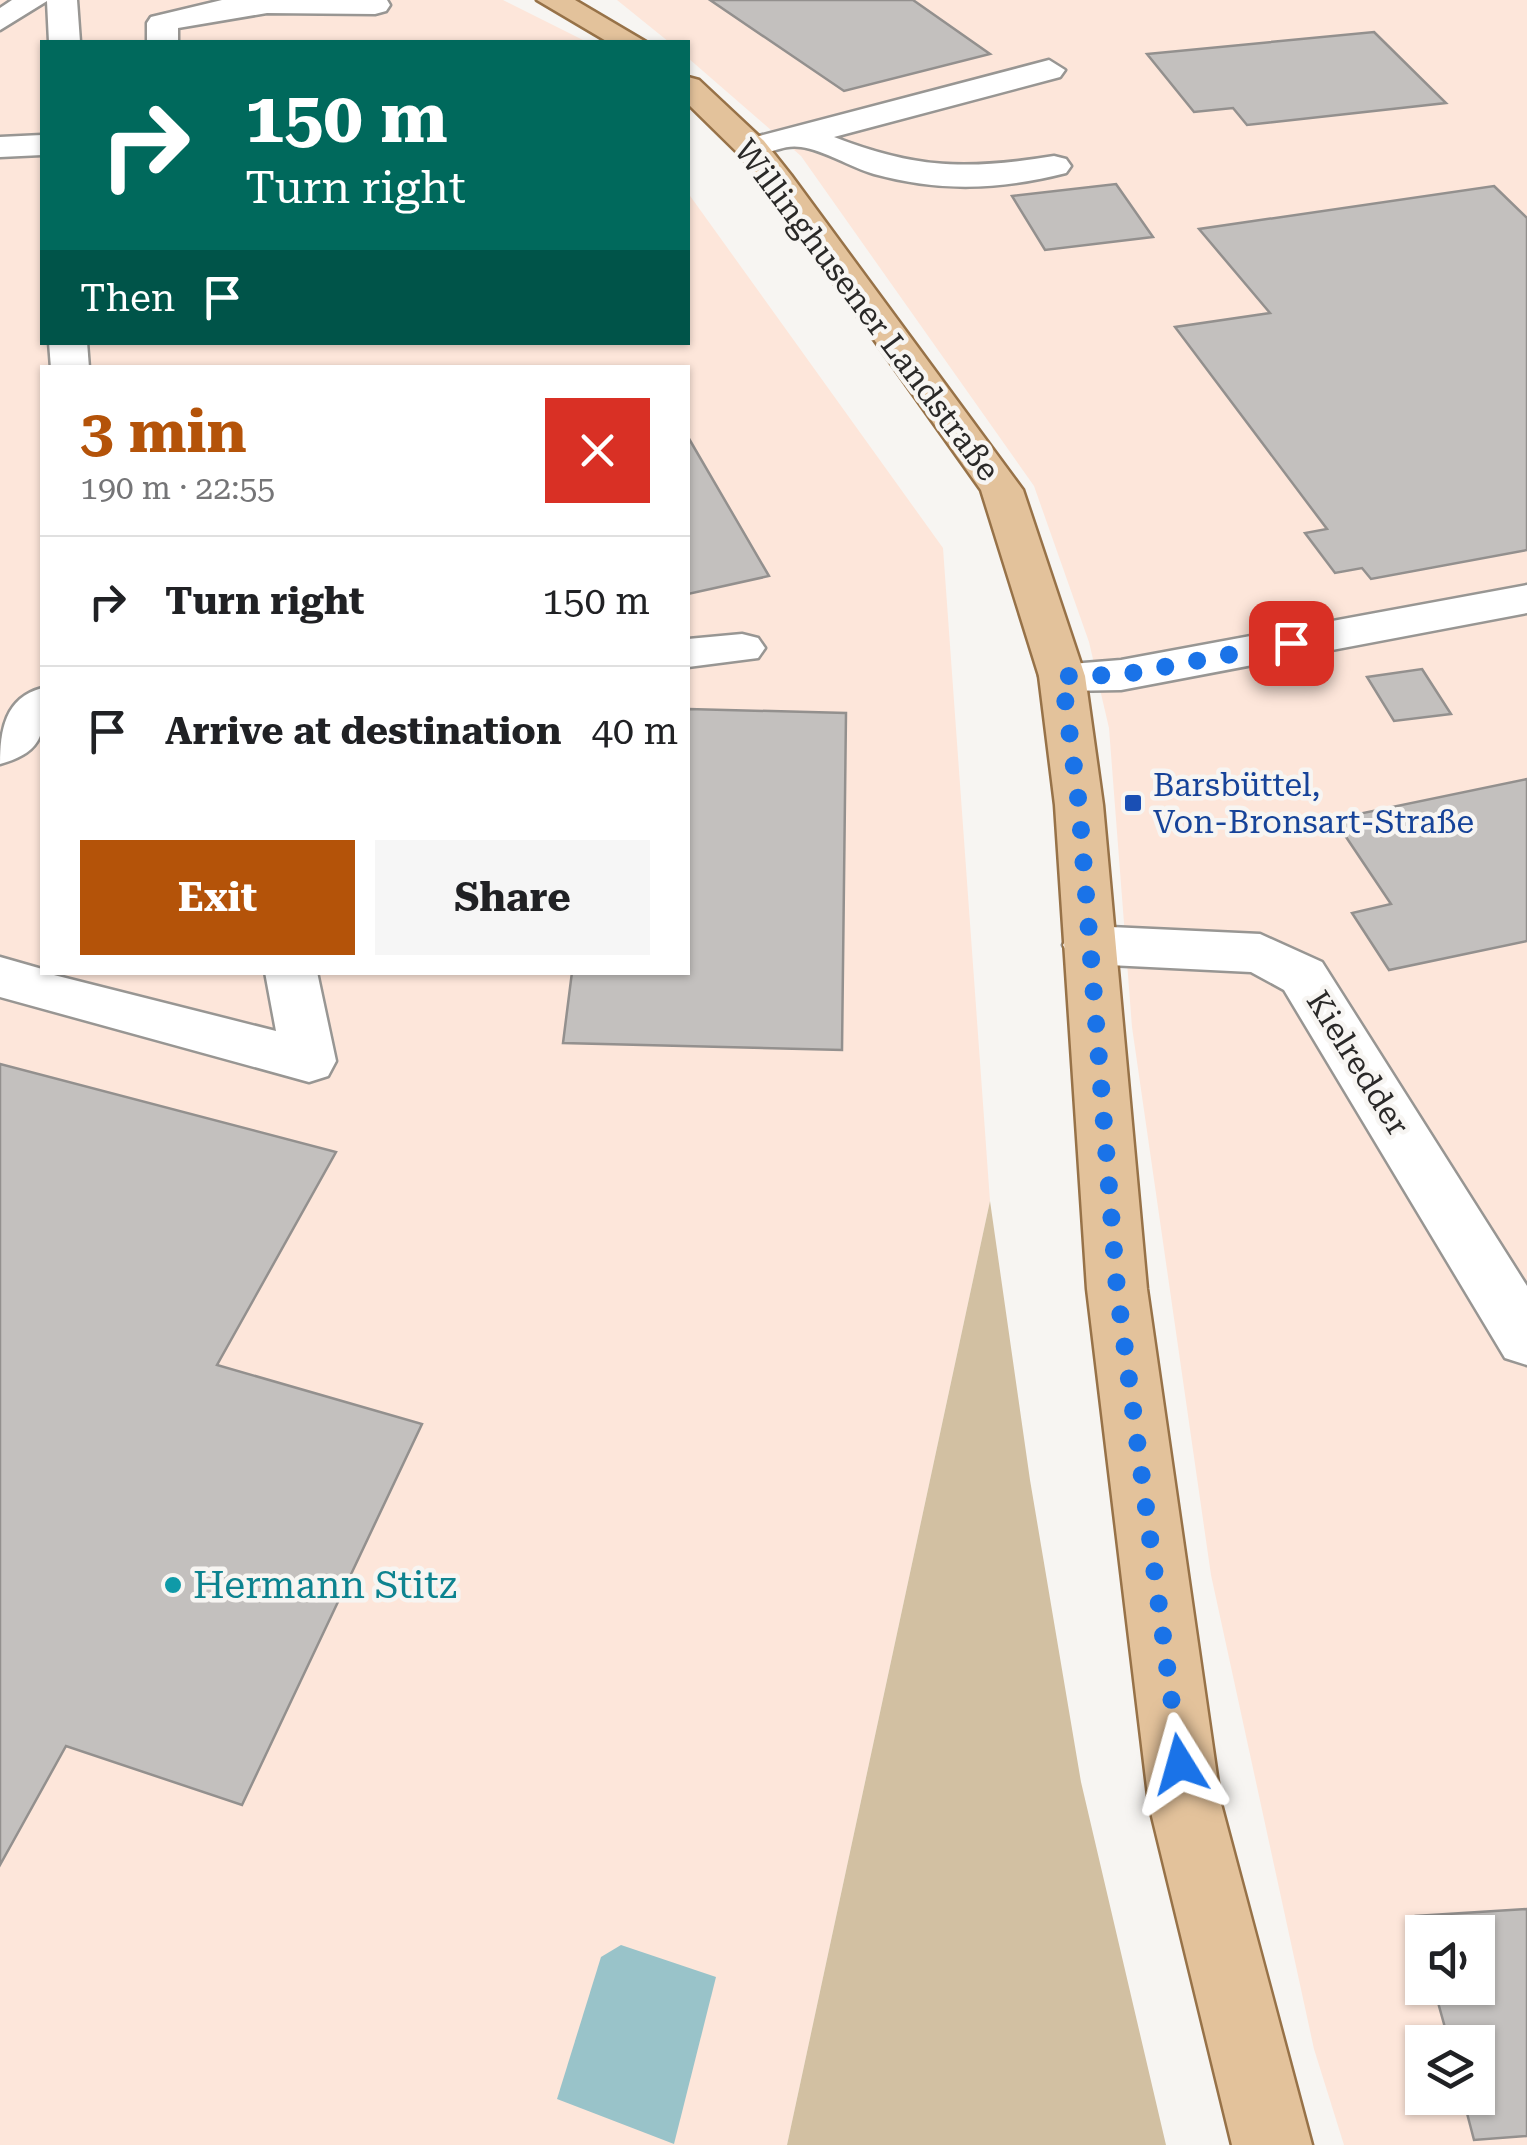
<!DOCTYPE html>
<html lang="en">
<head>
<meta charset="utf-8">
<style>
  body { margin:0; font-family:"Roboto Serif",serif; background:#f6f6f6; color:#202124; height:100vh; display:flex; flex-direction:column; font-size:38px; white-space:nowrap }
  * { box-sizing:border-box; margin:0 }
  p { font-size:32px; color:#757577 }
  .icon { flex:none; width:55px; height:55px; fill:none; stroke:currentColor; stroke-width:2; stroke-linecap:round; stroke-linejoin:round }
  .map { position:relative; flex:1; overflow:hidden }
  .sheet { position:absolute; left:40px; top:365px; width:650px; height:610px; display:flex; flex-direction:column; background:#fff; border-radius:0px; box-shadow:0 2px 8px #0004 }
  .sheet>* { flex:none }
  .guide { position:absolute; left:40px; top:40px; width:650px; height:305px; border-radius:0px; box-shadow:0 2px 8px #0004; background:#00695c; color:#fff; overflow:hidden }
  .controls { position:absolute; left:1405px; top:1915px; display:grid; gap:20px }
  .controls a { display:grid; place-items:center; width:90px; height:90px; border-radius:0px; background:#fff; box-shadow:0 2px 8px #0004; font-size:50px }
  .pin { position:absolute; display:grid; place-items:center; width:85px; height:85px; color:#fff; margin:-42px; border-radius:20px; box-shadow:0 5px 15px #0006 }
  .me { position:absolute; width:110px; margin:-55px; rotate:352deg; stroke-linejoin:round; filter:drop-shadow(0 0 8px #0008) }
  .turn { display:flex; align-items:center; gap:35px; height:210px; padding:0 40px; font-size:45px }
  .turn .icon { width:130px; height:130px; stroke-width:2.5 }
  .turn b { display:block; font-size:70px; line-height:85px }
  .then { display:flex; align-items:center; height:95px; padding:0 40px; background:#0003; gap:20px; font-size:38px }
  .round { display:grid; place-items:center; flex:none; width:105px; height:105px; border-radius:0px; background:#f6f6f6 }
  .headline { display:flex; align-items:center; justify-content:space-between; height:170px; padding:0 40px }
  h1 { font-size:60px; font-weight:700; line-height:75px; color:#b45309 }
  .cta { display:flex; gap:20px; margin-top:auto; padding:20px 40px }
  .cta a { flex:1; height:115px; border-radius:0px; background:#b45309; color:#fff; font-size:40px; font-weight:700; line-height:115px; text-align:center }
  .cta a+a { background:#f6f6f6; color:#202124 }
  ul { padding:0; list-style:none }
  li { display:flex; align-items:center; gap:30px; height:130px; padding:0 40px; border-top:2px solid #e0e0e0 }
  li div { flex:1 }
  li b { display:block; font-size:38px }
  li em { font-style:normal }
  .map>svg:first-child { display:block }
  .industrial { fill:#fde6da; fill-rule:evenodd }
  .forest { fill:#d2c0a2 }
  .water { fill:#99c3c9 }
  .building { fill:#c3c0be; stroke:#93908e; stroke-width:2.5 }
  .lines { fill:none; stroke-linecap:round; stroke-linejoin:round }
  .minor-casing { stroke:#989693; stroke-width:5 }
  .major-casing { stroke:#977248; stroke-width:5 }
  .minor { fill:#fff; fill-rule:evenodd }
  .major { fill:#e3c29b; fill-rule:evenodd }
  .route { stroke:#1a73e8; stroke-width:18; stroke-dasharray:0 32.4 }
  .transit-dot { fill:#1a4fb4; stroke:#f7f5f2; stroke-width:4 }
  .culture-dot { fill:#0f9aa8; stroke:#f7f5f2; stroke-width:4 }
  .labels { text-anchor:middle; stroke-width:9; stroke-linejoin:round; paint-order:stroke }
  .street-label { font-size:32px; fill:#2a2928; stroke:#f7f5f2 }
  .transit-label { font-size:32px; fill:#164399; stroke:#f7f5f2; text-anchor:start }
  .near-culture-label { font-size:38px; fill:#0d838f; stroke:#f7f5f2; text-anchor:start }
</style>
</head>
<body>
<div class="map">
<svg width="1527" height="2145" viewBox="0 0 1527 2145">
  <rect width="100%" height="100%" fill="#f7f5f2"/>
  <g class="industrial">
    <path d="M0 0H503L587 42H42V342H688V193L943 548 990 1201 787 2145H0ZM42 368H688V972H42Z"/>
    <path d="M617 0H1527V2145H1344L1314 2049 1211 1575 1132 1027 1109 728 1089 642 1034 486 801 156 688 58V42H669ZM1422 1932H1478V1988H1422ZM1422 2042H1478V2098H1422Z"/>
  </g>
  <path class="forest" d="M990 1201 1030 1480 1081 1782 1166 2145H787Z"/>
  <path class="water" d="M621 1945 716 1977 674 2144 557 2099 601 1957Z"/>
  <g class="building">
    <path d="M710 0H913L990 54 844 91Z"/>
    <path d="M1374 32 1446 103 1247 125 1233 108 1194 112 1147 54Z"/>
    <path d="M1116 184 1153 237 1045 250 1012 196Z"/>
    <path d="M1494 186 1527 218V550L1371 579 1362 568 1335 573 1305 533 1327 529 1175 327 1270 313 1199 229Z"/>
    <path d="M688 437 769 576 688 594Z"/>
    <path d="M1422 669 1451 714 1394 721 1367 677Z"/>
    <path d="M688 709 846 713 842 1050 563 1043 572 972H688Z"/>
    <path d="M1527 779V941L1389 970 1352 913 1391 904 1334 819Z"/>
    <path d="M0 1064 336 1152 217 1365 422 1424 242 1805 66 1746 0 1865Z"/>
    <path d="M1527 1909V2136L1474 2140 1463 2098H1478V2042H1449L1434 1988H1478V1932H1422V1942L1416 1916Z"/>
  </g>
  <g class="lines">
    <defs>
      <g id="minor">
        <path d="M12 0H77L80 42H49L47 1 0 30V8Z"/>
        <path d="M387 0 390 5 386 11 375 14 267 13 178 28V42H147V23L151 17 222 0Z"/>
        <path d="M1049 60 1065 70 1060 77 834 137C916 169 968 170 1054 156L1066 159 1071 166 1066 173C1000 190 939 192 874 174 850 167 824 150 801 147 780 143 762 160 740 155L735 148 740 141Z"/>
        <path d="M42 135V155L0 157V137Z"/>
        <path d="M49 342H87L89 368H51Z"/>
        <path d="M1527 585V613L1121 690 1062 691 1046 686 1039 676 1046 666 1121 660Z"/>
        <path d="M742 634 758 638 765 648 758 658 688 667V639Z"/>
        <path d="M42 688C45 731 46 751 0 764 0 730 5 698 42 688Z"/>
        <path d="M1089 926 1260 934 1322 962 1527 1286V1365L1505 1358 1284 990 1251 972 1089 964 1071 959 1063 945 1071 931Z"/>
        <path d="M0 957 42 969V972L276 1031 265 972H317L336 1061 328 1076 309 1082 0 997Z"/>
      </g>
      <g id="major">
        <path d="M537 0H575L646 42H608Z"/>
        <path d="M688 77 699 80 764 141 791 175 1023 490 1085 676 1103 805 1147 1289 1221 1804 1312 2145H1232L1149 1804 1087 1289 1055 805 1039 676 981 490 767 189 740 155 688 104Z"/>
      </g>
    </defs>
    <use href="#minor" class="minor-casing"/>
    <use href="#major" class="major-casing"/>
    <use href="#minor" class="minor"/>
    <use href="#major" class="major"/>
  </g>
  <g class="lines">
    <path class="route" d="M1180 1764 1117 1289 1079 805 1062 676 1121 675 1291 643"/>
  </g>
  <rect class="transit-dot" x="1123" y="793" width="20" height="20" rx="5"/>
  <circle class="culture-dot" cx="173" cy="1585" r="10"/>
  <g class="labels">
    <g class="street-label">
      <text transform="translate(867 310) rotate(53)" y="11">Willinghusener Landstraße</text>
      <text transform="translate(1358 1063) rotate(58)" y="11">Kielredder</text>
    </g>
    <g class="transit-label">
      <text x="1153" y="796">Barsbüttel,<tspan x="1153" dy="37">Von-Bronsart-Straße</tspan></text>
    </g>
    <g class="near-culture-label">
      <text x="193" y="1598">Hermann Stitz</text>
    </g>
  </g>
</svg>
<div class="controls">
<a><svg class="icon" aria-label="sound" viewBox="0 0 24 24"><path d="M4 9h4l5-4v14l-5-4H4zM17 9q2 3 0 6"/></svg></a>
<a><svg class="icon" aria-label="layers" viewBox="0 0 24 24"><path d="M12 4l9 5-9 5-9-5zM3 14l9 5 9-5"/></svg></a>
</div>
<div class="pin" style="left:1291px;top:643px;background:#d93025"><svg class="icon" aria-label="arrive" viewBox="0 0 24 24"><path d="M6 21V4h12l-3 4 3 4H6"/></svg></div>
<svg class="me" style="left:1180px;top:1764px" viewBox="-20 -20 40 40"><path d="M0-17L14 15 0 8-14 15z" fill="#1a73e8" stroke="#fff" stroke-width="4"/></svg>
<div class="guide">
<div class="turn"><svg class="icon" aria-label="right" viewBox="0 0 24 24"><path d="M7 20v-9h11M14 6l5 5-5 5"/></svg><div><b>150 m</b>Turn right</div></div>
<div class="then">Then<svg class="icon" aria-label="arrive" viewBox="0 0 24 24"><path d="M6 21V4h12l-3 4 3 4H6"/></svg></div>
</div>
<section class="sheet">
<div class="headline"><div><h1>3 min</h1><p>190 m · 22:55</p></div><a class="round" style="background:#d93025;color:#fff"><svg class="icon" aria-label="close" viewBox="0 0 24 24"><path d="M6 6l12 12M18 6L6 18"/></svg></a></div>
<ul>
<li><svg class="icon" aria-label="right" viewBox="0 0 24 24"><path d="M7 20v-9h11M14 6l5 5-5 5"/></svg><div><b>Turn right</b></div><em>150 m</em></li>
<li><svg class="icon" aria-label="arrive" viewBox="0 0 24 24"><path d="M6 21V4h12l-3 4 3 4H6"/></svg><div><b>Arrive at destination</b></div><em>40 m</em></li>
</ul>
<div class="cta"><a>Exit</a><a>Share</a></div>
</section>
</div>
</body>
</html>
